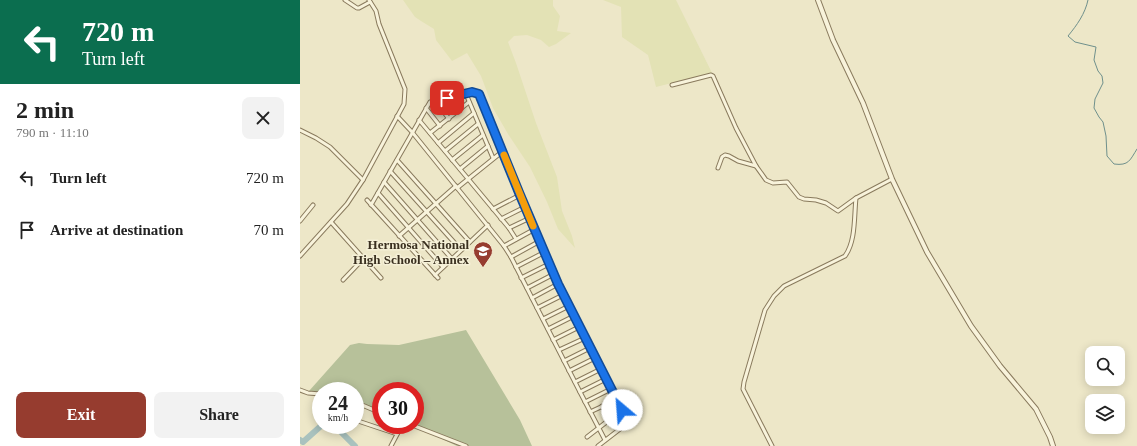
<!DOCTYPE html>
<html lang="en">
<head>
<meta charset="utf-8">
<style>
  body { margin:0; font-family:"Times New Roman",serif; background:#f2f2f2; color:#222; height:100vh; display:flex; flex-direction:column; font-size:15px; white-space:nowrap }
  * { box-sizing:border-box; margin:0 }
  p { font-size:13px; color:#767676 }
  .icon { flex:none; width:22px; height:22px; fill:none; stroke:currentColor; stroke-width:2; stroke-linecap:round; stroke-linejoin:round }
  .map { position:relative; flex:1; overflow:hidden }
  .sheet { display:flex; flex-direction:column; background:#fff; width:300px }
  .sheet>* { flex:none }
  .guide { background:#0b6e4f; color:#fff; overflow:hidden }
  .controls { position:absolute; left:785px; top:346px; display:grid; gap:8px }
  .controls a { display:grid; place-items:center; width:40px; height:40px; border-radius:8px; background:#fff; box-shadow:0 2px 10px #0003; font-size:20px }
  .speed { position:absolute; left:12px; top:382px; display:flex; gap:8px; font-size:20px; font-weight:700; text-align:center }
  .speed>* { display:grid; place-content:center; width:52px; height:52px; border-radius:50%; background:#fff; box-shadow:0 2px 10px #0003; line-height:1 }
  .speed small { font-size:10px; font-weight:400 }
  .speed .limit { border:6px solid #d22; background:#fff; color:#111 }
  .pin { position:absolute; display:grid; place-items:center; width:34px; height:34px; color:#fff; margin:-17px; border-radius:8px; box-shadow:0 2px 6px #0006 }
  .me { position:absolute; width:44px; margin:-22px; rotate:333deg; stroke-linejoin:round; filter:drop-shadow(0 0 3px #0008) }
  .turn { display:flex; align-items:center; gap:14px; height:84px; padding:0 16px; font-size:18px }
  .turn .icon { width:52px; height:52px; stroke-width:2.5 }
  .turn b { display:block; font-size:28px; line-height:34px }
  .round { display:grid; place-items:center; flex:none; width:42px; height:42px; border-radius:8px; background:#f2f2f2 }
  .headline { display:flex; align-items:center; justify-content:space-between; height:68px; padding:0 16px }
  h1 { font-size:24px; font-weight:700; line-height:30px }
  .cta { display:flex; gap:8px; margin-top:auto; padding:8px 16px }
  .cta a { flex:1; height:46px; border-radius:8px; background:#963c2f; color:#fff; font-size:16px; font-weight:700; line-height:46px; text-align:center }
  .cta a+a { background:#f2f2f2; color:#222 }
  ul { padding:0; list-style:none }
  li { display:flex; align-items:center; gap:12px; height:52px; padding:0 16px }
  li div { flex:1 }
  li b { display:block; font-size:15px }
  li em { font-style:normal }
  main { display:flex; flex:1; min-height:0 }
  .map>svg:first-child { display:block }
  .farmland { fill:#e3e2b5 }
  .cemetery { fill:#b7c19a }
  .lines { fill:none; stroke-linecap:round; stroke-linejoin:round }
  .stream { stroke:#6f908c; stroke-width:1 }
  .river { stroke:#a9c2be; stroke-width:6 }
  .minor-casing { stroke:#897a5d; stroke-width:5 }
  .tertiary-casing { stroke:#897a5d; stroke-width:6 }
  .minor { stroke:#f8f3db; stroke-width:3 }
  .tertiary { stroke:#f8f3db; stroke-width:4 }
  .route-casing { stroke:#114b97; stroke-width:10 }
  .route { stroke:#1a73e8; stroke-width:7 }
  .slow { stroke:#f59e0b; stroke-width:7 }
  .labels { text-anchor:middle; stroke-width:3; stroke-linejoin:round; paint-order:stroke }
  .poi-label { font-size:13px; font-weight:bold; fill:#3a3020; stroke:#f5f0d7; text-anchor:end }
</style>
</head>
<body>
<main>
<section class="sheet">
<div class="guide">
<div class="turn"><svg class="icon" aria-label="left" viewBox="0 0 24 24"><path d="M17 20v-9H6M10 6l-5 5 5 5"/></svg><div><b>720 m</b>Turn left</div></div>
</div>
<div class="headline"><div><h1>2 min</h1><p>790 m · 11:10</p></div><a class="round"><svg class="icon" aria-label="close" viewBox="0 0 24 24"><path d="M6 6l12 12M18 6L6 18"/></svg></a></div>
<ul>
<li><svg class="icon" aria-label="left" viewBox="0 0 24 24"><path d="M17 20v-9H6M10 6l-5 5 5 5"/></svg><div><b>Turn left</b></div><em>720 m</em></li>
<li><svg class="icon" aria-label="arrive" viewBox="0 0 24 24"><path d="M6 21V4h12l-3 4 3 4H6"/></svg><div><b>Arrive at destination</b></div><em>70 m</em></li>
</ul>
<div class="cta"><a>Exit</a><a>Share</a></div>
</section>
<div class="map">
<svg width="837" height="446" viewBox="0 0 837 446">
  <rect width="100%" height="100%" fill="#ede7c8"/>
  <g class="farmland">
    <path d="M103 0H253V6L260 16 257 31 271 33 256 44 249 47 241 40 227 35 214 36 208 42 216 63 236 123 257 177 262 211 272 236 275 248 258 229 247 202 230 167 208 134 193 108 181 76 167 53 152 61 136 40 134 29 121 21 115 17Z"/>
    <path d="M303 0H376L412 73 356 87 348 55 322 37 321 7Z"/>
  </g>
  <path class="cemetery" d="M166 330 220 420 232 446H157L113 425H115V391H81V411L55 401V391H21V392L9 391 50 345 59 343 67 344 99 345Z"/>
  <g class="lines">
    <path class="stream" d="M788 0C785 14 777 25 768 36L775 42 796 47 794 60 798 71 802 76 803 83 795 99 794 108 799 117 803 122 806 136 807 156 814 164C829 166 830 160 837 149"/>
    <g class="river">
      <path d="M31 425 35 426 55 446"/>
      <path d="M0 440 3 442 22 425"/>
    </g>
    <defs>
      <g id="minor">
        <path d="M45 0 57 8H59L70 2"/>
        <path d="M372 85 411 75 413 76 436 128 456 166 466 180 473 183 487 182 499 197 504 199 516 200 526 203 538 211 556 198"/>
        <path d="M166 94 193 158"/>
        <path d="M147 98 158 112"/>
        <path d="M135 100 149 119"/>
        <path d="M126 108 140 126"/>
        <path d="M97 116 112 132 204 246 211 257 280 392 305 440"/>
        <path d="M119 120 209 228 216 239"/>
        <path d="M0 130 16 138 30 147 63 180"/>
        <path d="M130 133 169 102"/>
        <path d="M138 143 174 113"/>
        <path d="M145 151 178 124"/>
        <path d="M97 160 170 242"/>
        <path d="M152 160 183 135"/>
        <path d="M418 168 422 157 425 155 429 156 438 161 456 166"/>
        <path d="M160 169 188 146"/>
        <path d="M90 171 161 250"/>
        <path d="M84 182 152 259"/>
        <path d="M157 188 203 151"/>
        <path d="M78 193 143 267"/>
        <path d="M67 200 138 278"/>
        <path d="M71 205 130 102 172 92 179 94 220 195 258 284 322 410 329 422 298 446"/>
        <path d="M193 209 220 195"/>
        <path d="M201 219 225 207"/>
        <path d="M0 221 13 205"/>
        <path d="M31 222 81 278"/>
        <path d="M209 228 230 218"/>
        <path d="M99 236 156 186"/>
        <path d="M204 246 235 229"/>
        <path d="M0 256 47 204 63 180 104 104 105 89 79 24 76 11 69 0"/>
        <path d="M211 257 240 241"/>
        <path d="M216 267 245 252"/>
        <path d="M135 275 188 225"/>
        <path d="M221 278 249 264"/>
        <path d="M43 280 64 258"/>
        <path d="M227 288 254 274"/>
        <path d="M232 298 258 284"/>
        <path d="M237 308 263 295"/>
        <path d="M243 319 269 306"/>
        <path d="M248 329 274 316"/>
        <path d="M253 340 279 327"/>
        <path d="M259 350 285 338"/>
        <path d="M264 361 290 348"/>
        <path d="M269 371 295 358"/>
        <path d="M275 382 301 369"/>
        <path d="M0 390 8 393 21 394"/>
        <path d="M280 392 306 379"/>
        <path d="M55 402 81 413"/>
        <path d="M285 402 311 389"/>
        <path d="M302 406 309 420"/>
        <path d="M55 410 58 403"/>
        <path d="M290 412 316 400"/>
        <path d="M55 420 97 434"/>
        <path d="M112 425 166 446"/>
        <path d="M287 437 322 410"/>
        <path d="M91 446 102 425"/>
        <path d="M472 446 443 389 444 382 465 310 474 296 484 286 545 256C556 241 554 216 556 198L592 179"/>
      </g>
      <path id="tertiary" d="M518 0 533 40 563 103 592 179 627 252 671 326 700 366 736 409 750 437 753 446"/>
    </defs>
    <use href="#minor" class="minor-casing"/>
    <use href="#tertiary" class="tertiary-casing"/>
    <use href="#minor" class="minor"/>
    <use href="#tertiary" class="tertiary"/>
  </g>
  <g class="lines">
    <defs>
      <path id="route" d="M147 98 172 92 179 94 220 195 258 284 322 410"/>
    </defs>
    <use href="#route" class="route-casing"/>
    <use href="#route" class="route"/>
    <path class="slow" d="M204 155 233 226"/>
  </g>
  <defs>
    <symbol id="school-pin" viewBox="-11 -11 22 30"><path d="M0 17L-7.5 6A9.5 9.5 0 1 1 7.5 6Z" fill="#963c2f" stroke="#f5f0d7"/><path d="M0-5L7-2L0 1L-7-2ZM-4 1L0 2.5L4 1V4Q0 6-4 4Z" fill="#fff"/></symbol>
  </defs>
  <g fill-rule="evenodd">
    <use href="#school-pin" x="172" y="240" width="22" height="30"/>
  </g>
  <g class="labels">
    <g class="poi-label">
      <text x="169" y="249">Hermosa National<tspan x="169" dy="15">High School – Annex</tspan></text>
    </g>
  </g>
</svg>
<div class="controls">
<a><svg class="icon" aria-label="search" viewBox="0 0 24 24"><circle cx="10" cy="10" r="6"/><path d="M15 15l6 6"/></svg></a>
<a><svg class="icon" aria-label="layers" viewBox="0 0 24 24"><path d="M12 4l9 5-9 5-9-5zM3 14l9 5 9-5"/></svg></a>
</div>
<div class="speed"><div>24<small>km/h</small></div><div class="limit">30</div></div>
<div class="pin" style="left:147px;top:98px;background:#d93025"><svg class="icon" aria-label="arrive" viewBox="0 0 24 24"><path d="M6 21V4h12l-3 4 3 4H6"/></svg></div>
<svg class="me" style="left:322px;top:410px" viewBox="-20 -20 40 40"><circle r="19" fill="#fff"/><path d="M0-13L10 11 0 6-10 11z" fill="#1a73e8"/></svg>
</div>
</main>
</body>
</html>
